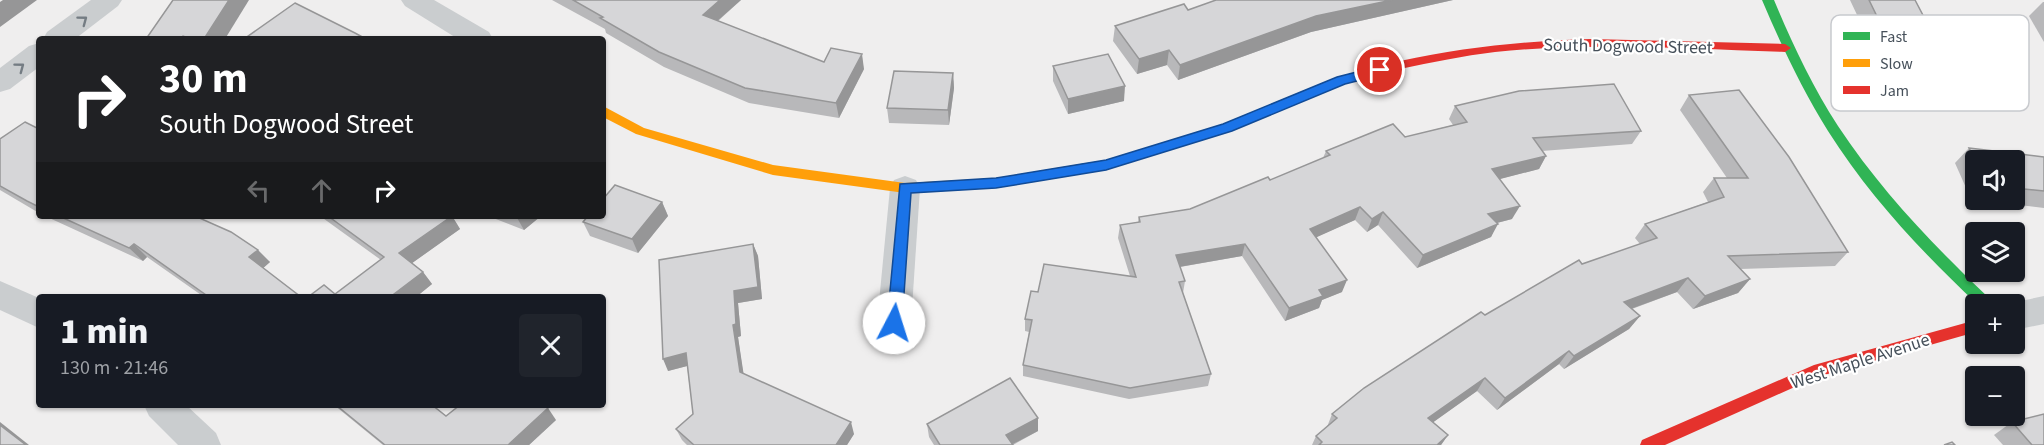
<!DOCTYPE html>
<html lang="en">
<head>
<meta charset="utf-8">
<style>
  body { margin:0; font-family:"Source Sans 3",sans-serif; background:#20242c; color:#f1f3f6; height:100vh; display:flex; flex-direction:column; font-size:22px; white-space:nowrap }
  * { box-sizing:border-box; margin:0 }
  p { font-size:20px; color:#9ea1a6 }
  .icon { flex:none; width:33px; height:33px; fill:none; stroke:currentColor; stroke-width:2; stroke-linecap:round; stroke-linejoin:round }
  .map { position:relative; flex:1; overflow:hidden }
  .sheet { position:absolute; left:36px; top:294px; width:570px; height:114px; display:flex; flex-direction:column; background:#171b24; border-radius:6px; box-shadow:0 2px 4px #0004 }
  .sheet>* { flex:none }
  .guide { position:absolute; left:36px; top:36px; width:570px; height:183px; border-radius:6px; box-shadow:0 2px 4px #0004; background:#202124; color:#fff; overflow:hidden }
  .fabs { position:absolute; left:1965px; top:150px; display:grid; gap:12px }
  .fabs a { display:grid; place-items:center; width:60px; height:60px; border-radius:6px; background:#171b24; box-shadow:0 2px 4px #0004; font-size:30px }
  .pin { position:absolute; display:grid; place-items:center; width:51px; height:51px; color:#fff; margin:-26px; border:3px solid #fff; border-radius:50%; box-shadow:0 2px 6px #0007 }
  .me { position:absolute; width:66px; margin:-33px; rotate:5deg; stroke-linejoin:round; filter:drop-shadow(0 0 4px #0008) }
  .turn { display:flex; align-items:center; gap:21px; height:126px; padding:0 24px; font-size:27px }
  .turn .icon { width:78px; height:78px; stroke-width:2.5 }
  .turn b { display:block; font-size:42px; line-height:51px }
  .lanes { display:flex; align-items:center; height:57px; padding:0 24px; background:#0003; justify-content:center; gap:30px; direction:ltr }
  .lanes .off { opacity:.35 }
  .round { display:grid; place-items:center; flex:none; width:63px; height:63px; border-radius:6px; background:#20242c }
  .head { display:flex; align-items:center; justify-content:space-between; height:102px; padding:0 24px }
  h1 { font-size:36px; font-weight:800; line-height:45px }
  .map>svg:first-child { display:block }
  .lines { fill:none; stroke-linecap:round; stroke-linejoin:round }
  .street { fill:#cacdcf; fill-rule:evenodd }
  .fast { fill:#30b455; fill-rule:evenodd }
  .slow { fill:#ff9f0a; fill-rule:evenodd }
  .jam { fill:#e5322d; fill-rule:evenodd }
  .wall { fill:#b8b8ba }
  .shaded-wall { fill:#969697 }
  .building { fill:#d6d6d8; stroke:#969697; stroke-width:1.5 }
  .oneway { stroke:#747c83 }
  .route { fill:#1a73e8; stroke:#114b97; stroke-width:1.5 }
  .labels { text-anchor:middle; stroke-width:4.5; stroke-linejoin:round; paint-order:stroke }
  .street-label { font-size:18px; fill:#46505a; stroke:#fff }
  .key { fill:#fff; stroke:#c8cace; stroke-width:1.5 }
  .key-label { font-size:16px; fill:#46505a }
</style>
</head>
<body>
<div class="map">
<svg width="2044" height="445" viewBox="0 0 2044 445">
  <rect width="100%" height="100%" fill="#efeeee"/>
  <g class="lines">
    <g class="street">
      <path d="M91 0H122L118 6 75 39H43L47 32Z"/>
      <path d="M401 0H434L489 32 493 39H458L405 6Z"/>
      <path d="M39 43V67L10 89 0 92V68L29 46Z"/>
      <path d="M905 176 916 180 920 188 911 323 906 333 894 337 882 333 877 323 890 188 894 180Z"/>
      <path d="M0 281 39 298V328L0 310Z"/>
      <path d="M2044 296V324L2014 330V304H2007Z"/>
      <path d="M144 405H186L216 433 221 445H178L149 416Z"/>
    </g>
    <g class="fast">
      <path d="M1762 0H1774C1792 43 1812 86 1838 126 1881 191 1934 246 1991 300L1993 304H1977C1922 252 1869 196 1828 131 1802 89 1781 45 1762 0Z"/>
      <path d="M1400 61 1406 65 1404 68 1344 83 1231 130 1106 170 1080 174 1074 169 1080 164 1106 160 1223 124 1337 77Z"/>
    </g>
    <path class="slow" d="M603 106 644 128 773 165 905 183 996 178 1080 164 1086 169 1080 174 996 188 905 193 773 175 636 134 603 117Z"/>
    <g class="jam">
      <path d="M1591 39 1785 44 1791 48 1785 52C1689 49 1591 42 1495 52 1463 56 1432 62 1400 69L1394 65 1400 61C1464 47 1526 41 1591 39Z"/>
      <path d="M1976 320V332L1817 377 1665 445H1640L1642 440 1814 365Z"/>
    </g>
  </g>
  <g class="wall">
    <path d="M552 0H741L718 21 824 62 864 69 839 118 749 103 664 67 606 33 605 29Z"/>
    <path d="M1216 0H1453L1311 32 1178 80 1167 65 1137 74 1113 41 1115 26 1188 10Z"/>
    <path d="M1850 0H1915L1936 40 1966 71 1953 86 1854 76 1857 49 1867 36Z"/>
    <path d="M2043 2H2044V42L2029 16Z"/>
    <path d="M1053 66 1124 101 1068 114 1053 81Z"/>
    <path d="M953 73 954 88 949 125 889 123 887 108Z"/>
    <path d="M1689 95 1848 252 1835 266 1740 269 1750 279 1738 293 1693 309 1677 292 1632 309 1640 316 1629 329 1564 369 1559 364 1497 410 1477 391 1433 422 1448 435 1441 445H1312L1316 436 1327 427 1332 414 1582 264 1640 244 1635 238 1645 224 1708 202 1703 192 1714 178H1727L1680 110Z"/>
    <path d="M1455 106 1641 131 1632 144 1542 151 1546 156 1539 169 1499 179 1512 219 1497 223 1491 237 1417 268 1378 225 1367 232 1355 220 1316 237 1342 292 1322 300 1319 308 1285 321 1242 256 1180 267 1185 281 1183 293 1211 374 1208 386 1129 399 1023 376V365L1029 332 1025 331V319L1038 292 1130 276 1118 238 1120 225 1138 222 1139 217 1190 209 1270 180 1323 158 1326 151 1405 137 1453 125 1449 119Z"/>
    <path d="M39 129V213L0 190V139Z"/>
    <path d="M1969 148 2044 157V208L1977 200H2014V160H1976V199H1971L1955 163Z"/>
    <path d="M662 202 668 216 638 253 590 236 583 222Z"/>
    <path d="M45 216H195L270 262 263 268 301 297H204L147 257 143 261Z"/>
    <path d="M320 216H452L460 229 412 263 423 272 432 284 416 297H308L335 294 381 260Z"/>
    <path d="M488 216H541L524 230Z"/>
    <path d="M753 244 758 256 762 299 738 303 741 336 738 337 743 373 854 434 847 445H687L682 440 676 429 693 414 687 366 668 371Z"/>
    <path d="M334 405H432L446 416 556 420 529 445H383Z"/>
    <path d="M1038 418V431L1013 445H934L929 437 927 424Z"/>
    <path d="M2012 422 2044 445H2003L1994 435Z"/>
  </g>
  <g class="shaded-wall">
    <path d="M3 0H37L0 27V2Z"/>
    <path d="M229 0H249L225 39H204Z"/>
    <path d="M720 0H741L707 30 703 15Z"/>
    <path d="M1392 0H1453L1311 32 1178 80 1180 65 1316 16Z"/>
    <path d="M1169 50 1167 65 1137 74 1139 59Z"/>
    <path d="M862 54 864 69 839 118 836 103Z"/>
    <path d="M953 73 954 88 949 125 948 110Z"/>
    <path d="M1125 86 1124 101 1068 114V99Z"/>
    <path d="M1546 156 1539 169 1485 183 1492 169Z"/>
    <path d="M662 202 668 216 638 253 632 239Z"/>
    <path d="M1520 206 1512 219 1481 227 1488 214Z"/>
    <path d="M1360 207 1355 220 1306 242 1310 229Z"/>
    <path d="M1383 212 1378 225 1367 232 1372 219Z"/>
    <path d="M452 216 460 229 408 266 399 253Z"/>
    <path d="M516 216H541L524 230Z"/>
    <path d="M1498 224 1491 237 1417 268 1423 255Z"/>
    <path d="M134 244 147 257 143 261 129 248Z"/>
    <path d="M753 244 758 256 762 299 738 303 741 336 738 337 745 383 740 372 733 325 734 291Z"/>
    <path d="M1245 244 1242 256 1173 268 1176 255Z"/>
    <path d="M258 250 270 262 261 270 249 257Z"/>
    <path d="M423 272 432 284 416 297H390Z"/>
    <path d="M1688 278 1677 292 1614 315 1624 302Z"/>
    <path d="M1750 279 1738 293 1693 309 1705 296Z"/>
    <path d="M1347 280 1342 292 1322 300 1319 308 1285 321 1289 308 1319 290Z"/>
    <path d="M1640 316 1629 329 1564 369 1574 356Z"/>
    <path d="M1569 351 1559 364 1497 410 1505 398Z"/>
    <path d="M686 353 691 365 668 371 663 359Z"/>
    <path d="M1485 378 1477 391 1421 431 1428 418Z"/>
    <path d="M548 408 556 420 529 445H508Z"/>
    <path d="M1038 418V431L1011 445 1006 435Z"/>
    <path d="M0 422 29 445H26L0 425Z"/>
    <path d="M851 422 854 434 847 445H836Z"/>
    <path d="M1448 435 1441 445H1437Z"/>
  </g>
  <g class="building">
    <path d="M173 0H229L204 39H191L183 36 180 39H146Z"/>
    <path d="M573 0H720L703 15 824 62 831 48 862 54 836 103 745 88 659 52 600 18 603 17Z"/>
    <path d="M1216 0H1392L1316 16 1180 65 1169 50 1139 59 1115 26 1184 4 1188 10Z"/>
    <path d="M1869 0H1915L1936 40 1951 41 1966 71 1867 61 1869 34 1886 35Z"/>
    <path d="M295 3 355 33 366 39H244Z"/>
    <path d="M1108 54 1125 86 1068 99 1053 66Z"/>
    <path d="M894 71 953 73 948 110 887 108Z"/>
    <path d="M1614 84 1641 131 1533 138 1546 156 1492 169 1520 206 1488 214 1498 224 1423 255 1383 212 1372 219 1360 207 1310 229 1347 280 1319 290 1323 296 1289 308 1245 244 1176 255 1185 281 1179 282 1211 374 1130 388 1023 365 1032 320 1025 319 1031 291 1038 292 1044 264 1136 277 1120 225 1140 222 1139 217 1190 209 1268 177 1270 180 1330 155 1326 151 1393 124 1405 137 1467 122 1455 106 1519 91Z"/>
    <path d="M1739 90 1789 157 1848 252 1728 256 1750 279 1705 296 1688 278 1624 302 1640 316 1574 356 1569 351 1505 398 1485 378 1428 418 1448 435 1437 445H1319L1322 442 1316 436 1337 418 1332 414 1364 388 1481 312 1485 315 1579 260 1582 264 1657 238 1645 224 1724 197 1714 178H1748L1689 95Z"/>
    <path d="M25 122 39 129V207L27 201 0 186V139Z"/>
    <path d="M1969 148 2044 157V191L2014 188V160L1976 161Z"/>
    <path d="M615 185 662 202 632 239 583 222 588 216H603V199Z"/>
    <path d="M59 216H195L231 232 258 250 249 257 301 297H209L134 244 129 248Z"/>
    <path d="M328 216H452L399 253 423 272 390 297H308L324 285 335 294 384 257Z"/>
    <path d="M753 244 758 287 734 291 736 324 733 325 740 372 851 422 836 445H694L676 429 693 414 686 353 663 359 659 260Z"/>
    <path d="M1010 378 1038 418 1006 435 1013 445H940L927 424Z"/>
    <path d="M336 405H432L446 416 460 405H543L548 408 508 445H385Z"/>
    <path d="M2044 414V445H2032L2012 422Z"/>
    <path d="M0 425 26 445H0Z"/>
    <path d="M1952 442 1955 445H1944Z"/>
  </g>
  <defs><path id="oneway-chevron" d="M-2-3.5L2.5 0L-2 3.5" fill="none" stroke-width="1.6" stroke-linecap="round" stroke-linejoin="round" transform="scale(1.5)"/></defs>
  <g class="oneway">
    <use href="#oneway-chevron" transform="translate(83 20) rotate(-37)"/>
    <use href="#oneway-chevron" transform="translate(20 67) rotate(-37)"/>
  </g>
  <path class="route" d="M1380 66 1385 67V74L1345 84 1232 131 1106 170 996 188 911 193 902 323 894 329 889 327 887 323 900 184 996 178 1106 160 1223 124 1337 77Z"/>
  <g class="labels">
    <g class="street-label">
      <text transform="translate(1628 46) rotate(1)" y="6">South Dogwood Street</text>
      <text transform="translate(1860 361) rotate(-18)" y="6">West Maple Avenue</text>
    </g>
  </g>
  <rect x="1831" y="15" width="198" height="96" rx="9" class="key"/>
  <rect x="1843" y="32" width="27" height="8" fill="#30b455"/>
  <rect x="1843" y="59" width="27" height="8" fill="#ff9f0a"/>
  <rect x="1843" y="86" width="27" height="8" fill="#e5322d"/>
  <g class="key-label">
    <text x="1880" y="42">Fast</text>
    <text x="1880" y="69">Slow</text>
    <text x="1880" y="96">Jam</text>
  </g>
</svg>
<div class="fabs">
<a><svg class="icon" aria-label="sound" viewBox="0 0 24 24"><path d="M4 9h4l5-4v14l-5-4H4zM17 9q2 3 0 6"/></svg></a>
<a><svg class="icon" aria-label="layers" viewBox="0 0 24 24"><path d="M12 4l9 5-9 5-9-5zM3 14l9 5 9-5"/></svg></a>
<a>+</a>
<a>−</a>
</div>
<div class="pin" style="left:1380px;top:70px;background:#d93025"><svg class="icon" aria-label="arrive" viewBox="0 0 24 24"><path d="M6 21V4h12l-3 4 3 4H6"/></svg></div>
<svg class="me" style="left:894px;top:323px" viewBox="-20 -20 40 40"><circle r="19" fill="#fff"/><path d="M0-13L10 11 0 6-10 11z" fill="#1a73e8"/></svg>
<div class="guide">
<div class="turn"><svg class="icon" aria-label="right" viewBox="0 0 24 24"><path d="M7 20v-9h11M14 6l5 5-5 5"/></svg><div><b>30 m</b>South Dogwood Street</div></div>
<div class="lanes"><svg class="icon off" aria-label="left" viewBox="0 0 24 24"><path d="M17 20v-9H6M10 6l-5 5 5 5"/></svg><svg class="icon off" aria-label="ahead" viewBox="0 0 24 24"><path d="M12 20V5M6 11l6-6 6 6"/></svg><svg class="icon" aria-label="right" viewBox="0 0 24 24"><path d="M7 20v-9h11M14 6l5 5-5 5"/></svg></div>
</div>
<section class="sheet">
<div class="head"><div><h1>1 min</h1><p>130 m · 21:46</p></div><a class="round"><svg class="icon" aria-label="close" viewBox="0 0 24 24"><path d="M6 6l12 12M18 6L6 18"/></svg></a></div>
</section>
</div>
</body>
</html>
